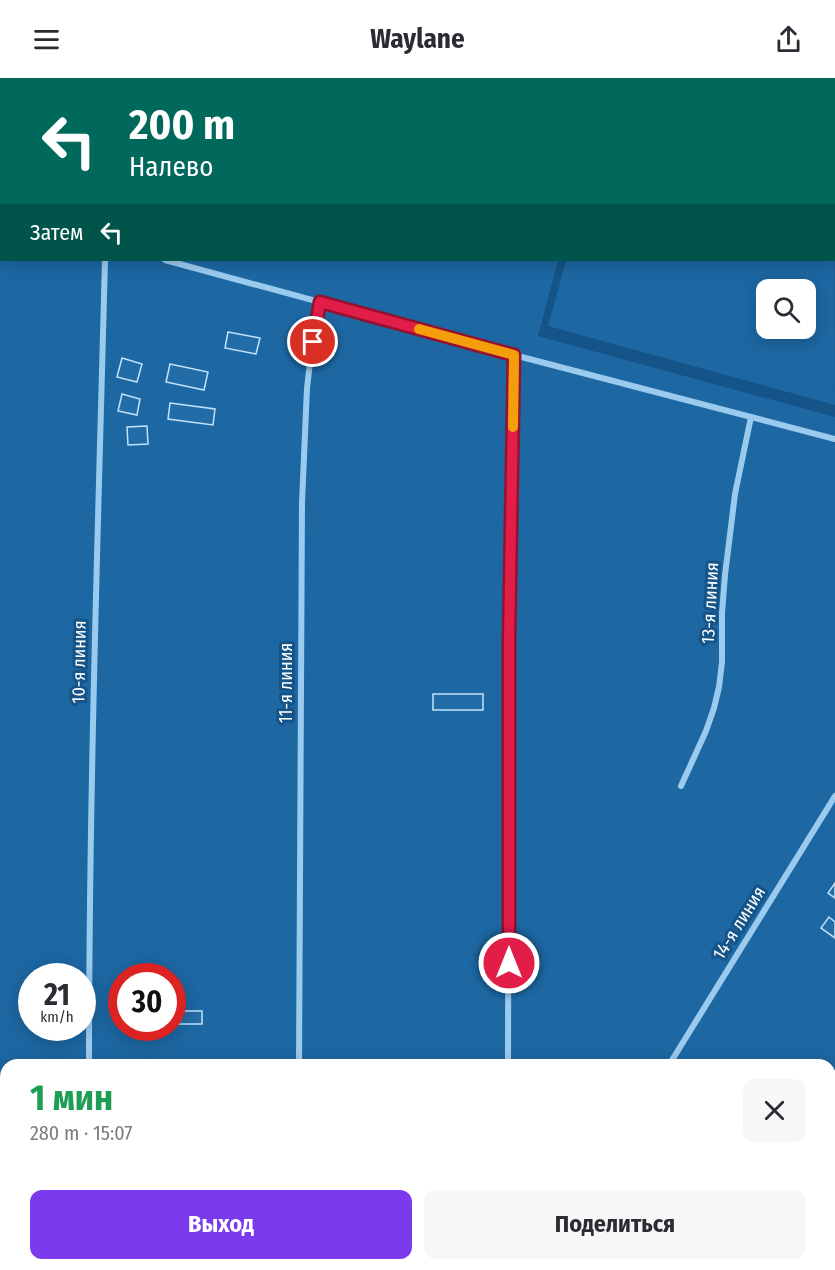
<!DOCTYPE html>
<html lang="ru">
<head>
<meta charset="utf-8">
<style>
  body { margin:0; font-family:"Fira Sans Condensed",sans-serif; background:#f7f7f7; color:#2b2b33; height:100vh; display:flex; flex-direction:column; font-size:22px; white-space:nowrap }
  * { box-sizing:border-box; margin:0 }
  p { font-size:20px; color:#7c7c81 }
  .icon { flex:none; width:33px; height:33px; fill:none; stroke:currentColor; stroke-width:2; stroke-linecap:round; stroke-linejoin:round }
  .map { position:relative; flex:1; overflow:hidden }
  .sheet { position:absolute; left:0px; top:981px; width:836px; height:212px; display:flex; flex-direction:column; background:#fff; border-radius:18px 18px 0 0; box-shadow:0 3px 15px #0003 }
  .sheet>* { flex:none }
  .guide { position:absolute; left:0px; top:0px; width:836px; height:183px; box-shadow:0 3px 15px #0003; background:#00695c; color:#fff; overflow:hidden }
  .tools { position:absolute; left:756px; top:201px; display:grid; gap:12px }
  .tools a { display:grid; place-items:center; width:60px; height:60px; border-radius:12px; background:#fff; box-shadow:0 3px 15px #0003; font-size:30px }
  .speed { position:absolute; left:18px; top:885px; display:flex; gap:12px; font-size:30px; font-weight:700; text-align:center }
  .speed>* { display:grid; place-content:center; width:78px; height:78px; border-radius:50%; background:#fff; box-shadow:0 3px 15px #0003; line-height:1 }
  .speed small { font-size:15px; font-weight:400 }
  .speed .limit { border:9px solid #d22; background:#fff; color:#111 }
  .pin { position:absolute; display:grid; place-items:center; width:51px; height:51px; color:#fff; margin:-26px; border:3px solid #fff; border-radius:50%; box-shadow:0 2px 6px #0007 }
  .me { position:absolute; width:66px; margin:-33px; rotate:0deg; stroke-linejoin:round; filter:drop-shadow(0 0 4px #0008) }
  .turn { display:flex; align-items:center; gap:21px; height:126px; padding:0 30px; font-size:27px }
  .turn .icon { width:78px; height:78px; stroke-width:2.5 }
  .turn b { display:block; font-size:42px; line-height:51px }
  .then { display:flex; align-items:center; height:57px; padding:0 30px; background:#0003; gap:12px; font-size:22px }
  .round { display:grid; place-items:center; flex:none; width:63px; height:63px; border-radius:12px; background:#f7f7f7 }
  .summary { display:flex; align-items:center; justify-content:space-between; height:102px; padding:0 30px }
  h1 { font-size:36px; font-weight:700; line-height:45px; color:#1e9e55 }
  .cta { display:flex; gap:12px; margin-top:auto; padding:12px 30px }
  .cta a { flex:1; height:69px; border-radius:12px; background:#7c3aed; color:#fff; font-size:24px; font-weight:700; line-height:69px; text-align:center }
  .cta a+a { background:#f7f7f7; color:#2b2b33 }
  header { display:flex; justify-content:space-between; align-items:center; height:78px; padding:0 30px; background:#fff; font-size:27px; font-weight:700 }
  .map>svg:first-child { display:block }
  .green { fill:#1d67a2; fill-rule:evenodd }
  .building { fill:#226ca7; stroke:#c1e2fb; stroke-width:1.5 }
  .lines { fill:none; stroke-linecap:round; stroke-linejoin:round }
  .service { stroke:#9bcaef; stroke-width:4.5 }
  .minor { stroke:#9bcaef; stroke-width:6 }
  .route-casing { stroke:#92132f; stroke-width:15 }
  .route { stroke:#e11d48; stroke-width:10 }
  .slow { stroke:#f59e0b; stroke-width:10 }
  .labels { text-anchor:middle; stroke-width:6; stroke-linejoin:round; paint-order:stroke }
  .street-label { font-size:18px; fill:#fff; stroke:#145488 }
</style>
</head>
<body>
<header><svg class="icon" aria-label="menu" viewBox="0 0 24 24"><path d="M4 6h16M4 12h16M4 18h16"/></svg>Waylane<svg class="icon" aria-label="share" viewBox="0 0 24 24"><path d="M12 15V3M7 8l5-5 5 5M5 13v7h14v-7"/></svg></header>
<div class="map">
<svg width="835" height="1192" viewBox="0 0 835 1192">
  <rect width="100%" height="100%" fill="#145488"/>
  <g class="green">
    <path d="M133 0H820L782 2H132Z"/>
    <path d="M834 5 835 327 548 248 566 182H834ZM766 212H806V250H766Z"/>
    <path d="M0 113 2 114V182H558L538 258 835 339V1192H150L0 1188ZM32 898H82V950H32ZM122 898H172V950H122ZM6 987H830V1186H6Z"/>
  </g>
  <g class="building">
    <path d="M228 254 260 260 256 276 225 270Z"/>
    <path d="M122 280 142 286 137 304 117 299Z"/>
    <path d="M170 286 208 294 204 312 166 304Z"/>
    <path d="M122 316 140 321 137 337 118 333Z"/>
    <path d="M170 325 215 331 213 347 168 341Z"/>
    <path d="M147 348 148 366 128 367 127 349Z"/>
    <rect x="433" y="616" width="50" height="16"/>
    <path d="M835 805V820L828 815Z"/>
    <path d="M829 839 835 844V860L821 850Z"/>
    <rect x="172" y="933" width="30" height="13"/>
  </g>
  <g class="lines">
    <path class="service" d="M814 2 816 0"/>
    <g class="minor">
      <path d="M231 0 236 2"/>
      <path d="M114 2V0"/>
      <path d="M334 2V0"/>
      <path d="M599 2 600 0"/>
      <path d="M0 15 2 17"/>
      <path d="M0 137H2"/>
      <path d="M165 182 514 277 835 361"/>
      <path d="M681 708 706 653 714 630 719 609 722 584V535L725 497 735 416 751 339"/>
      <path d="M89 987C89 718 98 450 105 182"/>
      <path d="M299 987 302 424 307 310 311 276 320 224"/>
      <path d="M508 987 509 562 514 277"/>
      <path d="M669 987 835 718"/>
      <path d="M298 1186 299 1192"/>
      <path d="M517 1192V1186"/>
      <path d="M526 1192 530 1186"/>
    </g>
  </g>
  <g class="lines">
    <defs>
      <path id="route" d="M313 264 320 224 514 277 509 562V885"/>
    </defs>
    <use href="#route" class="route-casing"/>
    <use href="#route" class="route"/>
    <path class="slow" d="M419 251 514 277 513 349"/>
  </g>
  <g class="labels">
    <g class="street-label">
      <text transform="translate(710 525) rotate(-87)" y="6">13-я линия</text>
      <text transform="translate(79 584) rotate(-89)" y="6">10-я линия</text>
      <text transform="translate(286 605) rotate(-90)" y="6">11-я линия</text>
      <text transform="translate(739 845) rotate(-58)" y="6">14-я линия</text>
    </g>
  </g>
</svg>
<div class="tools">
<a><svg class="icon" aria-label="search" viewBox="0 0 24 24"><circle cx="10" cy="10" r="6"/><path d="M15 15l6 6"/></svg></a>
</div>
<div class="speed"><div>21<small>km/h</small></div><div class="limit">30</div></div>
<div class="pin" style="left:313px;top:264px;background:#d93025"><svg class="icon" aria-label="arrive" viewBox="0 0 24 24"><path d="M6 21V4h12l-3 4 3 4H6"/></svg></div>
<svg class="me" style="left:509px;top:885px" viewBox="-20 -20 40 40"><circle r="17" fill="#e11d48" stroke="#fff" stroke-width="3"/><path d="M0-11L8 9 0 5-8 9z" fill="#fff"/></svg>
<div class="guide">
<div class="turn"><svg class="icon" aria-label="left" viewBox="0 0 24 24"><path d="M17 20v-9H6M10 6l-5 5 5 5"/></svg><div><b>200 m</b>Налево</div></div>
<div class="then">Затем<svg class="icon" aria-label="left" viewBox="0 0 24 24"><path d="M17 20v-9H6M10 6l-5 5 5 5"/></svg></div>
</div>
<section class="sheet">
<div class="summary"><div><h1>1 мин</h1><p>280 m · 15:07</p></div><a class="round"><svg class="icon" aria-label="close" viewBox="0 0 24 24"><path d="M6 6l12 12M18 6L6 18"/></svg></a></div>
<div class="cta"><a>Выход</a><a>Поделиться</a></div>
</section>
</div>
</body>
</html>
